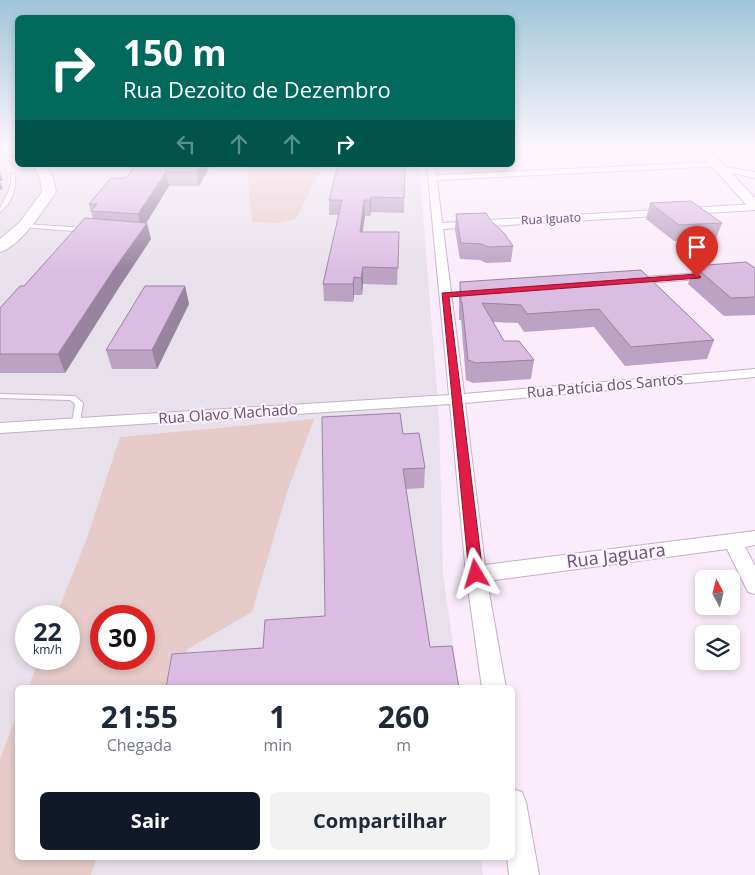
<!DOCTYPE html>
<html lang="pt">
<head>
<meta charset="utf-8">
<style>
  body { margin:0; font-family:"Open Sans",sans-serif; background:#f2f2f3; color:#1f2937; height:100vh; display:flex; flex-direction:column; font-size:19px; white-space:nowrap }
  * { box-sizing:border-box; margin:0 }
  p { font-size:16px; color:#747a83 }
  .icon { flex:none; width:28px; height:28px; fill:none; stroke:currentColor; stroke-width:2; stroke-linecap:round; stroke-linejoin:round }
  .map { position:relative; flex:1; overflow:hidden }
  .side { position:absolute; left:15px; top:685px; width:500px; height:175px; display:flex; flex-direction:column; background:#fff; border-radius:8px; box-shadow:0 2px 8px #0003 }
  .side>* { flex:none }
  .guide { position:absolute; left:15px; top:15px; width:500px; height:152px; border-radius:8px; box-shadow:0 2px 8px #0003; background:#00695c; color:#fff; overflow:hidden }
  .needle { width:32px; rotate:353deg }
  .tools { position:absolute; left:695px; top:570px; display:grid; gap:10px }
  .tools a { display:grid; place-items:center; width:45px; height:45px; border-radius:8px; background:#fff; box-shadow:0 2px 8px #0003; font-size:25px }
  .speed { position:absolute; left:15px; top:605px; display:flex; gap:10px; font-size:25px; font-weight:700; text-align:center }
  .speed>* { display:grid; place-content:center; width:65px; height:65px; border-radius:50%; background:#fff; box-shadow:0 2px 8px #0003; line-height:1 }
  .speed small { font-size:12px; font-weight:400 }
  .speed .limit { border:8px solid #d22; background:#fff; color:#111 }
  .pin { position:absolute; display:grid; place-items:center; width:42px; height:42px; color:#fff; margin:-51px -21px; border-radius:50% 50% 50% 0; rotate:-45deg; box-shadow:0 0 5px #0007 }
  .pin .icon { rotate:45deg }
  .me { position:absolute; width:55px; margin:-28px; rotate:353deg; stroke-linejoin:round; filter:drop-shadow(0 0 4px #0008) }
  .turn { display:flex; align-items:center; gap:18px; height:105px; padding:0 25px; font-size:22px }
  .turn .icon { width:65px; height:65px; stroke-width:2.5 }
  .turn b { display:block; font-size:35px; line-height:42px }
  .lanes { display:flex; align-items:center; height:48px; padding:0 25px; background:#0003; justify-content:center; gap:25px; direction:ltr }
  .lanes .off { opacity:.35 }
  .eta { display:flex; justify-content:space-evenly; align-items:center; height:85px; text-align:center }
  .eta b { font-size:30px; font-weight:700; line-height:35px }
  .cta { display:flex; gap:10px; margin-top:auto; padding:10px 25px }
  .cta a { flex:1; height:58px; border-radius:8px; background:#111827; color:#fff; font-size:20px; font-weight:700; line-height:58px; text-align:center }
  .cta a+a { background:#f2f2f3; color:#1f2937 }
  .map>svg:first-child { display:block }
  .industrial { fill:#e8e1eb; fill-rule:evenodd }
  .green { fill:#e7cbcb; fill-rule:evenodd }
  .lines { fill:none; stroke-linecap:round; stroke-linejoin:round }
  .lane-casing { stroke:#c5afc9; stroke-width:2 }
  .street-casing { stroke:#c5afc9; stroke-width:2 }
  .secondary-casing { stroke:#c4abca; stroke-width:2 }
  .lane { fill:#fff; fill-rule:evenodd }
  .street { fill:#fff; fill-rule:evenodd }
  .secondary { fill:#fff; fill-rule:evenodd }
  .wall { fill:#bca3c3 }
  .shaded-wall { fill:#99849f }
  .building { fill:#dbbde3; stroke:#99849f }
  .route { fill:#e11d48; stroke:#92132f }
  .labels { text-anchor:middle; stroke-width:4; stroke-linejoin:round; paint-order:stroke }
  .far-street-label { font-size:12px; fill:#6a5173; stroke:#fdf2fd }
  .street-label { font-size:15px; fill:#6a5173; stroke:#fdf2fd }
  .near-street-label { font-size:18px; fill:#6a5173; stroke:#fdf2fd }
</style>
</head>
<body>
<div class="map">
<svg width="755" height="875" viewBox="0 0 755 875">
  <rect width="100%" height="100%" fill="#faecfa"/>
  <path class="industrial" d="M0 148H17L18 165H419L439 416 443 574 459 687 18 688V858H481L483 875H0ZM26 616H69V659H26ZM101 616H144V659H101Z"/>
  <g class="green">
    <path d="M249 165H323L296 219 277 223 252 222 247 170Z"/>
    <path d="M314 419 287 492 252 612 188 649 167 687 28 688 39 659H69V616H56L87 538 120 437ZM101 616H144V659H101Z"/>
    <path d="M17 714 18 858H96L91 875H0V759Z"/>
  </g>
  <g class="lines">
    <defs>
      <g id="lane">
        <path d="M13 174 15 175C17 188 11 204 0 212 0 200 13 194 11 175Z"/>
        <path d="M24 224 86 228 89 230 86 232 22 227 21 226Z"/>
        <path d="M0 394 75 396 83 403 80 423 76 426 72 423 75 404 70 400 0 398Z"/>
      </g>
      <g id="street">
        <path d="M717 162H720V166L437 180 442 223 755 204V210L443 229 464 394 755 369V377L465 403 485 565 755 531V545L745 547 755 566V594L748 592 727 549 487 581 506 688H482L466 574 450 404 0 433V423L449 395 427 165H435L436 175Z"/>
        <path d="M718 166 755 172V178L718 170Z"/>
        <path d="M755 269V275L631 284 625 281 631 278Z"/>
        <path d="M512 789 522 792 526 802 539 875H509L507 858H512Z"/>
      </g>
      <g id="secondary">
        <path d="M0 148 18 149V156L0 152Z"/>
        <path d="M696 148H708L755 198V210L750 209Z"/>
        <path d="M33 165H45L53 178 56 192C43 210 21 246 0 252V239L19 223 42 192 40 178Z"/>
      </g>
    </defs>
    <use href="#lane" class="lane-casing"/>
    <use href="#street" class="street-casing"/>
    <use href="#secondary" class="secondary-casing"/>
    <use href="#lane" class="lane"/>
    <use href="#street" class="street"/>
    <use href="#secondary" class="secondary"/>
  </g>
  <g class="wall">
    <path d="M136 165H211L199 186H169L146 223 151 239 118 289 65 373H0V308L24 286 93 219 89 204 126 178Z"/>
    <path d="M405 165 404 213 371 212 370 216H365L362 232H399L397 285 363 284 362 295H354L353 302 324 301 323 284 339 215H329V200Z"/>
    <path d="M650 203 722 223 716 239 674 241 646 219Z"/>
    <path d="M456 214 491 221 513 246 511 262 486 263 480 260 460 259 455 230Z"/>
    <path d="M694 266 755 268V315L724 316 688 284Z"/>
    <path d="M641 270 714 340 707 359 625 366 594 327 524 332 518 323 493 322 504 341 534 360 531 379 473 383 466 380 461 320H459V299L460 282Z"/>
    <path d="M185 286 189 304 157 369H112L106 350Z"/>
    <path d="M403 434 425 468 424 488 406 489 430 647 459 688 263 648 325 616Z"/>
  </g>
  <g class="shaded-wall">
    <path d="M201 165H211L199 186 196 172Z"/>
    <path d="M0 172 3 181H0L3 189 0 190Z"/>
    <path d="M166 172 169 186 142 230 138 214Z"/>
    <path d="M371 197V212L370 216V200Z"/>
    <path d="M364 200 365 216 360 248V232Z"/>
    <path d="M147 223 151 239 118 289 65 373 58 354 113 271Z"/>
    <path d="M363 267V284L362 295 361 278Z"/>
    <path d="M354 277V295L353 302V284Z"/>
    <path d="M185 286 189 304 157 369 152 350Z"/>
  </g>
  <g class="building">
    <path d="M136 165H201L196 172H166L138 214 91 211 97 204H89L111 178H126Z"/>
    <path d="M338 165H405L404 198 371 197 370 200H364L360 232H399L398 268 363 267 361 278 354 277 353 284H323L342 200H329Z"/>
    <path d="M691 201 722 223 679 225 650 203Z"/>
    <path d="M486 213 491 221 504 233 513 246 488 247 482 244 461 243 456 214Z"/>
    <path d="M85 218 147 223 113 271 58 354H0V308L20 286H24Z"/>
    <path d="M746 262 755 268V297L731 298 694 266Z"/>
    <path d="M641 270 714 340 631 347 599 309 527 314 521 305 482 303 504 341H519L534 360 476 363 468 360 462 302H461L460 282Z"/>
    <path d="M145 286H185L152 350H106Z"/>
    <path d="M400 413 403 434 419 433 425 468 403 469 430 647 452 646 459 688H166L172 654 263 648 265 620 325 616 322 417Z"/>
  </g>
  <linearGradient id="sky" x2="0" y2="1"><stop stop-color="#9fc6d9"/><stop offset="0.55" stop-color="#fdf6fd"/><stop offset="1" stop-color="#fdf6fd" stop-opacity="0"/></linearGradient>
  <rect width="755" height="270" fill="url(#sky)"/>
  <path class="route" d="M697 274 701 277 700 278 449 297 483 574 481 578 476 580 471 578 469 574 442 293Z"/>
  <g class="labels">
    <g class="far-street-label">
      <text transform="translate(551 219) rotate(-3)" y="4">Rua Iguato</text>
    </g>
    <g class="street-label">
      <text transform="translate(605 386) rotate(-5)" y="5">Rua Patícia dos Santos</text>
      <text transform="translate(228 414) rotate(-4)" y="5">Rua Olavo Machado</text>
    </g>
    <g class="near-street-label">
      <text transform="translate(616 556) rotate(-7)" y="6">Rua Jaguara</text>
    </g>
  </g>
</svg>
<div class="tools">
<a><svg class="needle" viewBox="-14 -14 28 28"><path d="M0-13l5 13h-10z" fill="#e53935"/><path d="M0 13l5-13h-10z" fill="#747a83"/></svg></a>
<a><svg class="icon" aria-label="layers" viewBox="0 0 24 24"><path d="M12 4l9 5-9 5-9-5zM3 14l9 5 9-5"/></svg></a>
</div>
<div class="speed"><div>22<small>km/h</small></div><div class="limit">30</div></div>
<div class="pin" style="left:697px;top:277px;background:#d93025"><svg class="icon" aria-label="arrive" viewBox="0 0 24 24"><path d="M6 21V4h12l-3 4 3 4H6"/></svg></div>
<svg class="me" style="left:476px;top:574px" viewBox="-20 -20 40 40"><path d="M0-17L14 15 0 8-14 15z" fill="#e11d48" stroke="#fff" stroke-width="4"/></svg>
<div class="guide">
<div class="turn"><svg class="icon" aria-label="right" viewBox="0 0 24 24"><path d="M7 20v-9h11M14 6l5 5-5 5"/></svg><div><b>150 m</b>Rua Dezoito de Dezembro</div></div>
<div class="lanes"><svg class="icon off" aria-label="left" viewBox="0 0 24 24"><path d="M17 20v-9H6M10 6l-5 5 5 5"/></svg><svg class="icon off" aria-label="ahead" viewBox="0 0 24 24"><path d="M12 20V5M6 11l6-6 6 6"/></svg><svg class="icon off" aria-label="ahead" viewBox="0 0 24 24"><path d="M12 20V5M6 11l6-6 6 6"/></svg><svg class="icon" aria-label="right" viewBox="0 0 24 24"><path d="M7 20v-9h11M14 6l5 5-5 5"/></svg></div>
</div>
<section class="side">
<div class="eta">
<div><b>21:55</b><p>Chegada</p></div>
<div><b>1</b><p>min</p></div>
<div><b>260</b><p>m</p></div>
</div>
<div class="cta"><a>Sair</a><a>Compartilhar</a></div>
</section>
</div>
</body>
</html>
